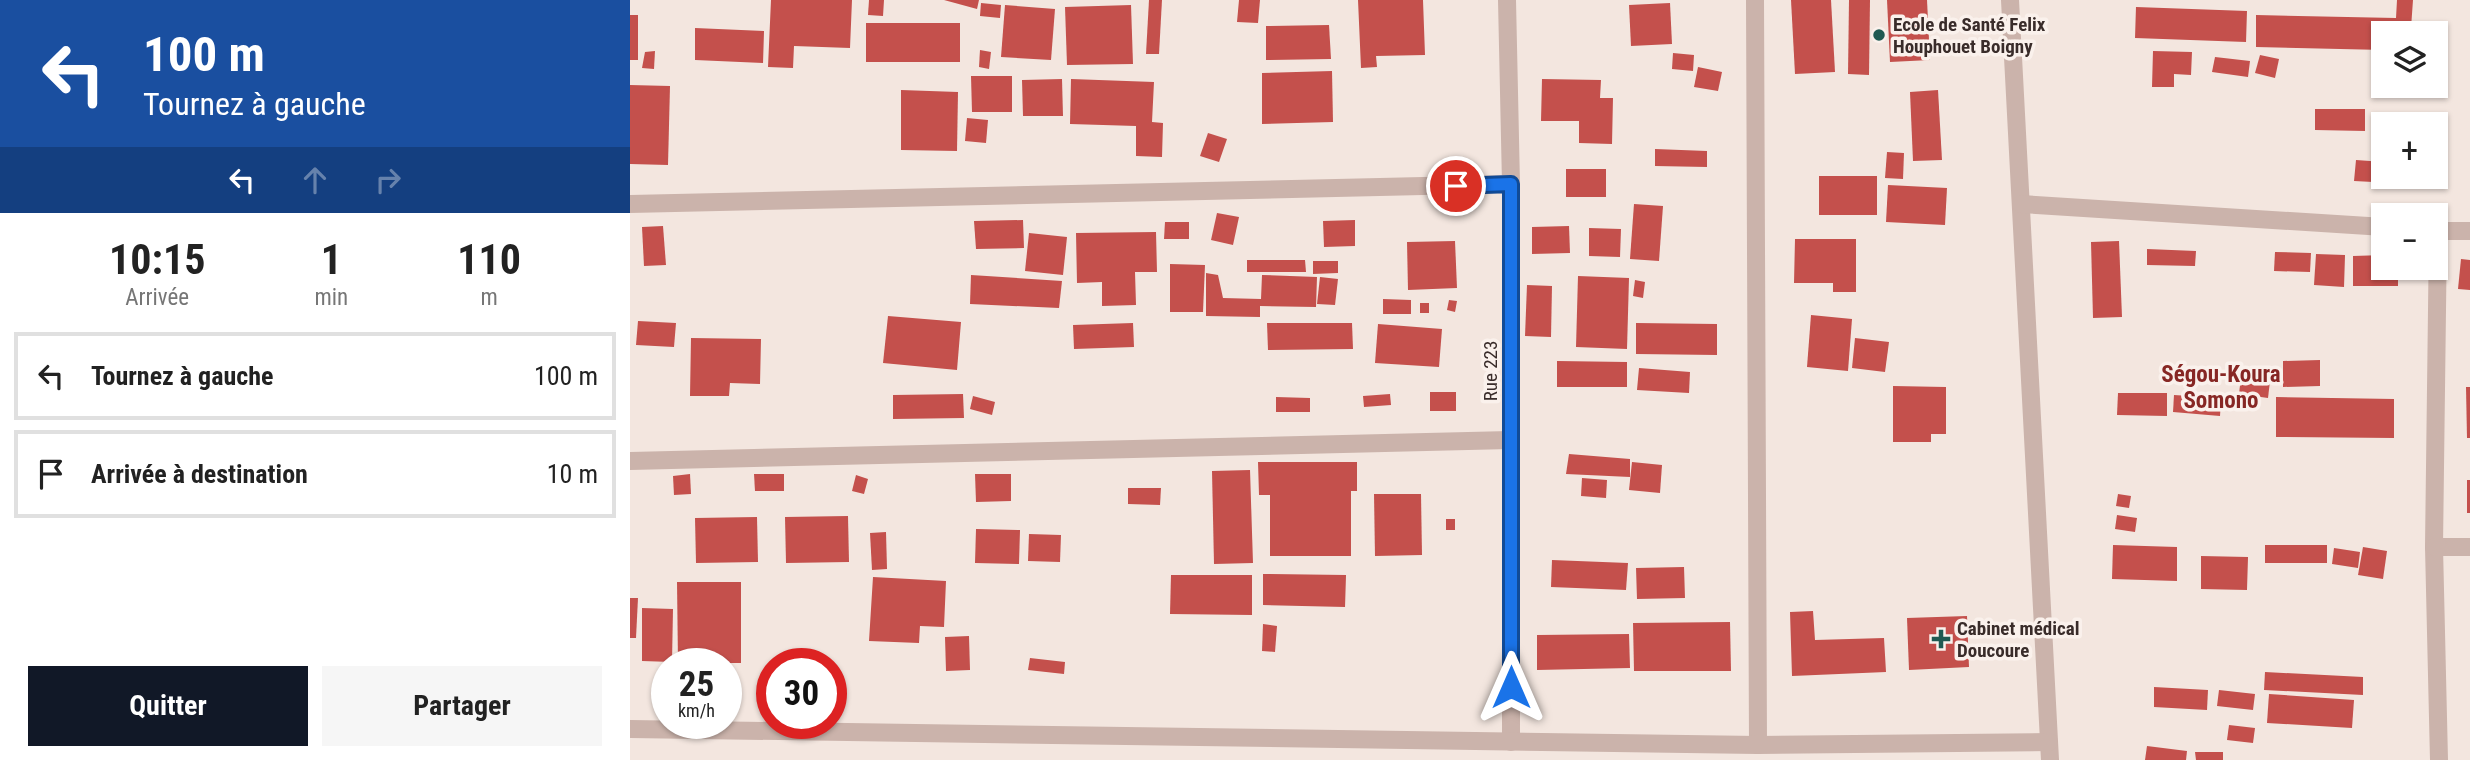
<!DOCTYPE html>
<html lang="fr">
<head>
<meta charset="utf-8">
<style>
  body { margin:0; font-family:"Roboto Condensed",sans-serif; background:#f6f6f6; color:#222; height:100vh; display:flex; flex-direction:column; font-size:26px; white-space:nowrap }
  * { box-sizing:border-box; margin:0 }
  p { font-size:23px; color:#767676 }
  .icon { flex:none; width:38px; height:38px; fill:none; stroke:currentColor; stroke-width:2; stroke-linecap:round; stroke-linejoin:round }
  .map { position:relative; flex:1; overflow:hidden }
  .sheet { display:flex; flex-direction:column; background:#fff; width:630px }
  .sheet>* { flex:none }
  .hud { background:#1a4fa0; color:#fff; overflow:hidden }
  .tools { position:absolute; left:1741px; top:21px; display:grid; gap:14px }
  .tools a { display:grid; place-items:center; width:77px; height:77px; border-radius:0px; background:#fff; box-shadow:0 2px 5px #0004; font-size:35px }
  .speed { position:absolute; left:21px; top:648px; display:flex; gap:14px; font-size:35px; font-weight:700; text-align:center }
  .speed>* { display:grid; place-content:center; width:91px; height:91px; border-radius:50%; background:#fff; box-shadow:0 2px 5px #0004; line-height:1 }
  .speed small { font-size:18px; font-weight:400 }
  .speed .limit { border:10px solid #d22; background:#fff; color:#111 }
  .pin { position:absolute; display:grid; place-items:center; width:60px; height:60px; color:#fff; margin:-30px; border:4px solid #fff; border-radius:50%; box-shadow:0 2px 7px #0007 }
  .me { position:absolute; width:77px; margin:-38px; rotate:0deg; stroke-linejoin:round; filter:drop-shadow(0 0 5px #0008) }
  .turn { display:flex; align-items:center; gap:24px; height:147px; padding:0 28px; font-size:32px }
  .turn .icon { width:91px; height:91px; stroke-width:2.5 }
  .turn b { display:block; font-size:49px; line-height:60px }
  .lanes { display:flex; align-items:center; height:66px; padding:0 28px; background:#0003; justify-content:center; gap:35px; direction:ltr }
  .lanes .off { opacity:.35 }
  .eta { display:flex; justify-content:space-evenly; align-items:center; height:119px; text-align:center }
  .eta b { font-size:42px; font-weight:700; line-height:49px }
  .action { display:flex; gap:14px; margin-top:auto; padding:14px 28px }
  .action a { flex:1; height:80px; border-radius:0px; background:#111827; color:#fff; font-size:28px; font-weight:700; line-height:80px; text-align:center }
  .action a+a { background:#f6f6f6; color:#222 }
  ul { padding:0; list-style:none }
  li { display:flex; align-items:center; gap:21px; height:88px; margin:0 14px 10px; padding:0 14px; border:4px solid #e0e0e0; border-radius:0px }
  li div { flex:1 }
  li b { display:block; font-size:26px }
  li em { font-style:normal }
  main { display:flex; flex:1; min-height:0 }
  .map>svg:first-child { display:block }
  .building { fill:#c4504c }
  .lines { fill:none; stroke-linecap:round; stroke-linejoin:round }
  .minor { stroke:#cbb3ab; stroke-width:18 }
  .route-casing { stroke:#114b97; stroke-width:18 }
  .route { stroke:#1a73e8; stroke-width:12 }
  .poi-dot { fill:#205a52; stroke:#faf1ec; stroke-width:2.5 }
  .labels { text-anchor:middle; stroke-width:7; stroke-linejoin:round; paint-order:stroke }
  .poi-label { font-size:19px; font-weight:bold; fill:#392c2a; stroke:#faf1ec; text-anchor:start }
  .street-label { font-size:19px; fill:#392c2a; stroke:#faf1ec }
  .quarter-label { font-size:23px; font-weight:bold; fill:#872724; stroke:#faf1ec }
</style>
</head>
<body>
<main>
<section class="sheet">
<div class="hud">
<div class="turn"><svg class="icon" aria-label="left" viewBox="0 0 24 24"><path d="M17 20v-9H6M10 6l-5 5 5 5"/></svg><div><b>100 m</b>Tournez à gauche</div></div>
<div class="lanes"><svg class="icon" aria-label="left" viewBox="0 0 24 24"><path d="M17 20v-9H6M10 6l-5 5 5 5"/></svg><svg class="icon off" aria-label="ahead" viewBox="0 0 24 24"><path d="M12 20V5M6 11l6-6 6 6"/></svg><svg class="icon off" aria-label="right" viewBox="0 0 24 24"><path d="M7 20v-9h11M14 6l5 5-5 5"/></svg></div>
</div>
<div class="eta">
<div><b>10:15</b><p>Arrivée</p></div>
<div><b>1</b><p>min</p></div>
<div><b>110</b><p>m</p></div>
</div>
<ul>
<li><svg class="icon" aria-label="left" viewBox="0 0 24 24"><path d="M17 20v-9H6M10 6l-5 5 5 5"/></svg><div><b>Tournez à gauche</b></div><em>100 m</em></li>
<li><svg class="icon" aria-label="arrive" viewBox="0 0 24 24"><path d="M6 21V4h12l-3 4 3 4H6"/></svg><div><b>Arrivée à destination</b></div><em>10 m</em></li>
</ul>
<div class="action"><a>Quitter</a><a>Partager</a></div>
</section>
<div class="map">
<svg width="1840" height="760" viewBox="0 0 1840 760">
  <rect width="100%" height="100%" fill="#f3e6df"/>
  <g class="building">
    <path d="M141 0H222L220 48 164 46 163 68 138 67Z"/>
    <path d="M239 0H254L253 16 238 15Z"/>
    <path d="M314 0H349L347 9Z"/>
    <path d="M519 0H532L529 54H516Z"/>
    <path d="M609 0H630L628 23 607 22Z"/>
    <path d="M728 0H793L795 55 746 56 747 67 731 68Z"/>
    <path d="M1161 0H1201L1205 72 1165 74Z"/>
    <path d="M1219 0H1240L1239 75 1218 74Z"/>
    <path d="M1257 0H1297L1300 60 1260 62Z"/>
    <path d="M1767 0H1783L1781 28 1765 27V33H1754V50L1626 47V15L1766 18Z"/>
    <path d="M351 3 371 5 370 18 350 16Z"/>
    <path d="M1040 3 1042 44 1001 46 999 5Z"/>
    <path d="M375 5 425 9 421 60 371 57Z"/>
    <path d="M501 5 503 64 437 65 435 7Z"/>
    <path d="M1506 7 1617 11 1616 42 1505 38Z"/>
    <rect x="0" y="15" width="8" height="45"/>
    <rect x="236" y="23" width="94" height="39"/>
    <path d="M699 25 701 59 636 60V26Z"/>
    <path d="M65 28 134 31 133 63 65 60Z"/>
    <path d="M350 50 361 52 359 69 349 67Z"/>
    <path d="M25 51 24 69 12 68 15 52Z"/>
    <path d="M1523 51 1562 52 1561 75 1544 74V87H1522Z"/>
    <path d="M1043 53 1064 55 1063 71 1042 69Z"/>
    <path d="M1630 55 1649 59 1645 78 1625 73Z"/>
    <path d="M1585 57 1620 61 1618 77 1582 72Z"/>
    <path d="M1068 67 1092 72 1088 91 1064 87Z"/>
    <path d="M702 71 703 122 632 124V73Z"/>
    <path d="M341 76H382V112H342Z"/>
    <path d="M432 79 433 116H393L392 80Z"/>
    <path d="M441 79 524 82 522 122 533 123 532 157 506 156V126L440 124Z"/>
    <path d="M912 79 971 80 970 98H983L982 144 949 143V121H911Z"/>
    <path d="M0 85 40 86 38 165 0 164Z"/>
    <path d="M1767 86H1802V90L1767 91Z"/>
    <path d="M271 90 328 92 327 151 271 150Z"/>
    <path d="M1308 90 1312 160 1283 161 1280 92Z"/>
    <path d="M1685 109H1735V131L1685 130Z"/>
    <path d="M337 118 358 120 356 143 335 141Z"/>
    <path d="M578 133 597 139 589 162 570 156Z"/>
    <path d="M1025 149 1077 151V167L1025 166Z"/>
    <path d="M1257 152 1274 153 1273 179 1255 178Z"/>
    <path d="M1726 160 1754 162V177H1762V183L1724 181Z"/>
    <rect x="936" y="169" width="40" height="28"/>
    <rect x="1189" y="176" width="58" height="39"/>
    <path d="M1258 185 1317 188 1315 225 1256 222Z"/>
    <path d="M1004 204 1033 206 1029 261 1000 259Z"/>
    <path d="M587 213 609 217 603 245 581 240Z"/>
    <path d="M393 220 394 248 346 249 344 221Z"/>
    <path d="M725 220V246L694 247 693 221Z"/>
    <path d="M535 222H559V239H534Z"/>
    <path d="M33 226 36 265 14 266 12 227Z"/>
    <path d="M939 226 940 253 902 254V227Z"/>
    <path d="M959 228 991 229 990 257 959 256Z"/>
    <path d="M526 232 527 272H505L506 305 472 306V282L447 283 446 233Z"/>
    <path d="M399 233 437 237 433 275 395 271Z"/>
    <path d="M1165 239H1226V292H1203V283H1164Z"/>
    <path d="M825 241 827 288 778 290 777 242Z"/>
    <path d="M1489 241 1492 317 1463 318 1461 242Z"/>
    <path d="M1517 249 1566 251 1565 266 1517 265Z"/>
    <path d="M1645 252 1681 253 1680 272 1644 271Z"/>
    <path d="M1686 254 1715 255 1714 287 1684 285Z"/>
    <path d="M1754 255V268H1768V286H1723V256Z"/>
    <path d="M1831 259 1840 260V290L1828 289Z"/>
    <path d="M617 260H675L676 272H617Z"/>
    <path d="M683 261H708V273L683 274Z"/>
    <path d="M540 264 575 265 573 312H540Z"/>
    <path d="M576 273 588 275 593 298 631 299 632 275 687 277 686 307 630 306V317L576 316Z"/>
    <path d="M341 275 432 281 429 308 340 304Z"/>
    <path d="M948 276 999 278 997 349 946 347Z"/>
    <path d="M690 277 708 279 705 305 687 304Z"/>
    <path d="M1005 280 1015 282 1013 298 1003 296Z"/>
    <path d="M897 285 922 286 921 337 895 336Z"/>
    <path d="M753 299 781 300V314H753Z"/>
    <path d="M819 300 827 301 825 312 817 310Z"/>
    <rect x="790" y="303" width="9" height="10"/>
    <path d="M1181 315 1222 319 1218 371 1177 367Z"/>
    <path d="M258 316 331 322 327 370 253 363Z"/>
    <path d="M8 321 46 323 44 347 6 345Z"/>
    <path d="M503 323 504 347 444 349 443 325Z"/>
    <path d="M637 323H722L723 349 638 350Z"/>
    <path d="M1006 323 1087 324V355L1006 354Z"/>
    <path d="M748 324 812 329 809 367 745 363Z"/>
    <path d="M61 338 131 339 130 384 100 383 99 396H60Z"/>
    <path d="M1225 338 1259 342 1255 372 1222 368Z"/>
    <path d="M1690 360V386L1653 387V361Z"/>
    <path d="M927 361 997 362V387H927Z"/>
    <path d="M1009 368 1060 372 1059 393 1007 390Z"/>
    <path d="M1611 377 1640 381 1638 398 1609 394Z"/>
    <path d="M1263 386 1316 387V434H1301V442H1263Z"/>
    <path d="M1836 387H1840V438H1837Z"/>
    <rect x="800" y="392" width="26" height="19"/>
    <path d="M1488 393H1537V416L1487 415Z"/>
    <path d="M333 394 334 418 263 419V395Z"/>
    <path d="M760 394 761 405 734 407 733 396Z"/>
    <path d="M1544 395 1591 398 1590 416 1543 412Z"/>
    <path d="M343 396 365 402 362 415 340 409Z"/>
    <path d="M646 397 680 398V412H646Z"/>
    <path d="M1646 397 1764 399V438L1646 437Z"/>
    <path d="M939 454 1000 459V477L936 474Z"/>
    <path d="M628 462H727V491H721V556H640V495H629Z"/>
    <path d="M1002 462 1032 465 1030 493 999 490Z"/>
    <path d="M620 470 623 563 584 564 582 471Z"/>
    <path d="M60 474 61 494 44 495 43 476Z"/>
    <path d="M124 474H154V491H125Z"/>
    <path d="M345 474H381V501L346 502Z"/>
    <path d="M226 475 238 479 234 494 222 491Z"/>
    <path d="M952 478 977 480 976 498 951 496Z"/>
    <rect x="1837" y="480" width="3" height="33"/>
    <path d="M498 488H531L530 505 498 504Z"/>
    <path d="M744 494H791L792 555 745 556Z"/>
    <path d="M1488 494 1501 496 1499 508 1486 506Z"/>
    <path d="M1487 515 1507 518 1505 532 1485 529Z"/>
    <path d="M218 516 219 562 156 563 155 517Z"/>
    <path d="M127 517 128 562 66 563 65 518Z"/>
    <rect x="816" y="519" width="9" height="11"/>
    <path d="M346 529 390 530 389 564 345 563Z"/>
    <path d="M256 532 257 569 242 570 240 533Z"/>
    <path d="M399 534 431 535 430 562 398 561Z"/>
    <path d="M1483 545 1547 547V581L1482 579Z"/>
    <rect x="1635" y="545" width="62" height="18"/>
    <path d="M1733 547 1757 551 1753 579 1728 575Z"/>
    <path d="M1704 548 1730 552 1728 568 1702 564Z"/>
    <path d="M1571 556 1618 557 1617 590 1571 589Z"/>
    <path d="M922 560 998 563 996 590 921 587Z"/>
    <path d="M1054 567 1055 598 1007 599 1006 568Z"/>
    <path d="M633 574 716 575 715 607 633 605Z"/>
    <path d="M541 575H622V615L540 614Z"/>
    <path d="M243 577 316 581 314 627 290 626 289 643 239 641Z"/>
    <path d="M47 582H111V663H48Z"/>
    <path d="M0 598H8L6 638H0Z"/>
    <path d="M12 608 43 609 42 662 12 661Z"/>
    <path d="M1183 611 1185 640 1254 638 1256 672 1162 676 1160 612Z"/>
    <path d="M1337 616 1339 667 1279 670 1277 618Z"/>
    <path d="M1100 622 1101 671H1004L1003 623Z"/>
    <path d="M633 624 647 626 645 652 632 651Z"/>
    <path d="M999 634 1000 668 907 670V635Z"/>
    <path d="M339 636 340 670 316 671 315 637Z"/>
    <path d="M400 658 435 662 434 674 398 670Z"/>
    <path d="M1635 672 1733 677V695L1634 690Z"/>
    <path d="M1524 687 1578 690 1577 710 1524 707Z"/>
    <path d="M1589 690 1625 694 1623 710 1587 706Z"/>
    <path d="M1639 694 1724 700 1722 728 1637 723Z"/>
    <path d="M1599 725 1625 728 1623 743 1597 740Z"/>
    <path d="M1517 746 1557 751 1556 760H1515Z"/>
    <path d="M1565 752H1593V760H1566Z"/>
  </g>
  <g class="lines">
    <g class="minor">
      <path d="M877 0 881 184V742"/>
      <path d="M1125 0 1128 745"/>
      <path d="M1380 0 1420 760"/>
      <path d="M0 204 881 184"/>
      <path d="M1391 204 1754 227"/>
      <path d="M1806 231H1840"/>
      <path d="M1808 231 1804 547 1809 760"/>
      <path d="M0 461 880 440"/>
      <path d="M1804 547H1840"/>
      <path d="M0 729 1128 745 1419 742"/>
    </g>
  </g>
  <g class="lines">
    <defs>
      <path id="route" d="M826 186 881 184V687"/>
    </defs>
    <use href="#route" class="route-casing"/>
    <use href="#route" class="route"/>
  </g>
  <g class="poi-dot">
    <circle cx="1249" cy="35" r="7"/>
    <path d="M1307.5 628.5h7v7h7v7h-7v7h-7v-7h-7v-7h7z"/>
  </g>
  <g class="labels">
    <g class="poi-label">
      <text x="1263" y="31">Ecole de Santé Felix<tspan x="1263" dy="22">Houphouet Boigny</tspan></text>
      <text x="1327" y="635">Cabinet médical<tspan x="1327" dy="22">Doucoure</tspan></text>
    </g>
    <g class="street-label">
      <text transform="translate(860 371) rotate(-90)" y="7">Rue 223</text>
    </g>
    <g class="quarter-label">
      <text x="1591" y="382">Ségou-Koura<tspan x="1591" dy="26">Somono</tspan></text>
    </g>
  </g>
</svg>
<div class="tools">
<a><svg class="icon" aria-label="layers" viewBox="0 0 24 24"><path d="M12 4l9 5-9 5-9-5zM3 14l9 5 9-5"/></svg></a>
<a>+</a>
<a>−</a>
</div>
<div class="speed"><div>25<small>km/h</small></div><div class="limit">30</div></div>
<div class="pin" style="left:826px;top:186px;background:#d93025"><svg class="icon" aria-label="arrive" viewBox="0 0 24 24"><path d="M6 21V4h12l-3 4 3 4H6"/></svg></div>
<svg class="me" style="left:881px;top:687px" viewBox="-20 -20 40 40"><path d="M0-17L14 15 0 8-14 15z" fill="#1a73e8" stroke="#fff" stroke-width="4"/></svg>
</div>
</main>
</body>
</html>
